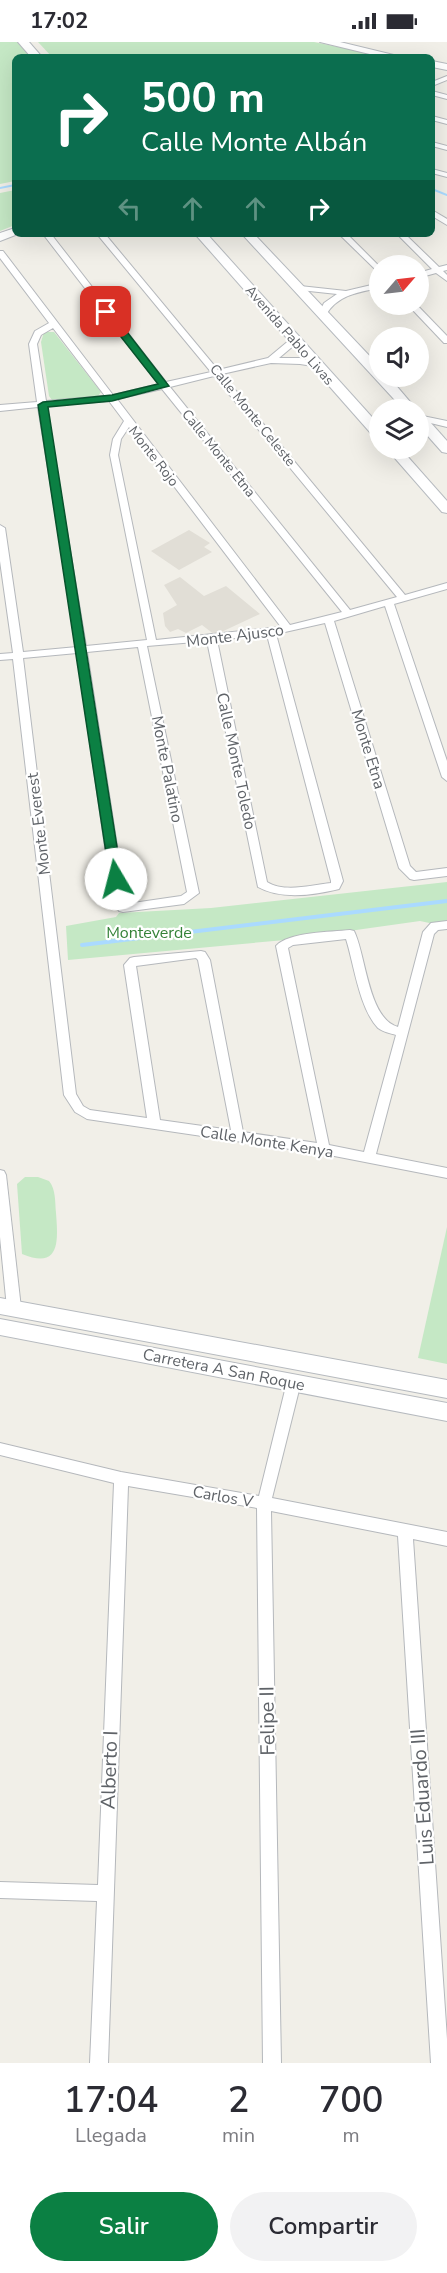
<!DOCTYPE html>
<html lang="es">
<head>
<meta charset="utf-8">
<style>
  body { margin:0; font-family:"Nunito Sans",sans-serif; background:#f2f2f3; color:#2b2b33; height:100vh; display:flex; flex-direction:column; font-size:22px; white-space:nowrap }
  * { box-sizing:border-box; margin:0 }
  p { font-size:20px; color:#7c7c81 }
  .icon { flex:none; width:33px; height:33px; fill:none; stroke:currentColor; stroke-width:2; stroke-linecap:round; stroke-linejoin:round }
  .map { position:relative; height:2021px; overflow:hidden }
  .details { display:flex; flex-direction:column; background:#fff; flex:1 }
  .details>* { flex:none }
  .hud { position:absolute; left:12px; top:12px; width:423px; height:183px; border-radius:9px; box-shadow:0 6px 24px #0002; background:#0b6e4f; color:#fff; overflow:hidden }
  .needle { width:39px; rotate:62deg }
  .tools { position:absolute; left:369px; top:213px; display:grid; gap:12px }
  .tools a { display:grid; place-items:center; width:60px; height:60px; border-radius:50%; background:#fff; box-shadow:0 6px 24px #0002; font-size:30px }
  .pin { position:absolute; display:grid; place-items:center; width:51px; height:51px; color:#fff; margin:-26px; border-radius:12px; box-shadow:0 3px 9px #0006 }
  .me { position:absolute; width:66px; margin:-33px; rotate:352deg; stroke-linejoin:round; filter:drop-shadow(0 0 4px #0008) }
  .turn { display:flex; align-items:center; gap:21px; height:126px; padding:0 30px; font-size:27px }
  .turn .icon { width:78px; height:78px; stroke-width:2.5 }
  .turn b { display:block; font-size:42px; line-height:51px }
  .lanes { display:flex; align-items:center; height:57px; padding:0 30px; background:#0003; justify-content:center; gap:30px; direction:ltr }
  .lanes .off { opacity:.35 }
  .eta { display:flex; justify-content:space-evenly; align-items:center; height:102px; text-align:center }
  .eta b { font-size:36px; font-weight:600; line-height:42px }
  .button { display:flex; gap:12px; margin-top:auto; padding:12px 30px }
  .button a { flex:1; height:69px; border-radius:36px; background:#0b8043; color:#fff; font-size:24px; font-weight:600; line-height:69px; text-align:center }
  .button a+a { background:#f2f2f3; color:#2b2b33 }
  .status { display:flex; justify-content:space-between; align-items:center; height:42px; padding:0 30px; background:#fff; direction:ltr }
  .status svg { height:16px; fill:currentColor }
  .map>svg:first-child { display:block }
  .education { fill:#e1ded6 }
  .green { fill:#c5e8c5 }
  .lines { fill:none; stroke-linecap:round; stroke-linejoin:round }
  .stream-far1 { stroke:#aadaff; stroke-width:2 }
  .stream { stroke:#aadaff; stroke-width:4 }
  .street-casing { stroke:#b5b8bc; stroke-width:2 }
  .secondary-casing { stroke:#b6babf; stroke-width:2 }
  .street { fill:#fff; fill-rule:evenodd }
  .secondary { fill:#fff; fill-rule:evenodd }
  .route { fill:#0b8043; stroke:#07532c; stroke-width:1.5 }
  .labels { text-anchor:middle; stroke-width:4.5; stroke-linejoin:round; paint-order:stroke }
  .far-street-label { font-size:14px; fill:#5f6368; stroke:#fff }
  .street-label { font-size:16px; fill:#5f6368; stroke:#fff }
  .park-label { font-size:16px; fill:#348238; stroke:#fff }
  .near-street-label { font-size:20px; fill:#5f6368; stroke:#fff }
</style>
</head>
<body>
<div class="status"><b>17:02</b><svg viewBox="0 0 49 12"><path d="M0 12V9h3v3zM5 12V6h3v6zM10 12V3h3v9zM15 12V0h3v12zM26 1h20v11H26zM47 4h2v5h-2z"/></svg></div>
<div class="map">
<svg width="447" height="2021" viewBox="0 0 447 2021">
  <rect width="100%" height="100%" fill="#f1efe8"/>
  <g class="education">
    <path d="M189 488 210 501 204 505 212 510 179 528 151 509Z"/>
    <path d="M180 535 204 554 226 544 260 572 215 593 202 583 186 591 178 587 170 590 165 584 163 571 177 563 164 543Z"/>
  </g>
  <g class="green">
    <path d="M0 0H17L31 15H15V139L0 142Z"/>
    <path d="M38 0H314L387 15H52Z"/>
    <path d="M15 148V183L0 189V151Z"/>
    <path d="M44 290H54L101 350 98 354 52 358 49 354 41 300Z"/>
    <path d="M447 840V880L434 882 420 879 285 898 68 918 66 884 116 875 119 871 211 866Z"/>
    <path d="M25 1135H38L49 1139C56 1147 55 1161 56 1171 58 1198 61 1228 22 1212L17 1142Z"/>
    <path d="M447 1185V1322L418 1316Z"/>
  </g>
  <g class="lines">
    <g class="stream-far1">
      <path d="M0 146 15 143"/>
      <path d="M432 147 447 153"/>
    </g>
    <path class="stream" d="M82 903 447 859"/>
    <defs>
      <g id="street">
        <path d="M447 34V38L432 44V40Z"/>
        <path d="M432 49 447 53V57L432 53Z"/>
        <path d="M432 74 447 78V82L432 78Z"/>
        <path d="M432 100 447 104V108L432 104Z"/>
        <path d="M432 127 447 131V135L432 131Z"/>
        <path d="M432 168 447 177V183L432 174Z"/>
        <path d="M43 192H51L166 340 211 330 97 192H105L218 328 268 316 292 296H298V300L279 316H300L319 321V325L300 322 271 321 222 332 405 553 447 541V547L394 562 447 719V739L442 735 385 564 334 579 410 824 416 830 447 826V834L414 838 410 837 399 826 325 581 276 592 343 839 339 847C315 853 281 858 258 845L207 599 147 604 199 851 184 862 123 870 119 869 113 860 77 611 23 616 76 1052 83 1064 90 1068 147 1076 124 923 130 916 134 915 201 909 205 910 210 918 243 1090 317 1101 276 904C288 890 331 890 350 888L354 889C366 913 368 977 398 985L423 890 431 881 447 879V887L438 888 434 892 376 1112 447 1126V1136L324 1112 87 1077 75 1070 64 1053 13 617 0 618V612L13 611 0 519V483L5 486 23 610 77 605 38 365 0 369V363L37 360 29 302 35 289 49 281 0 216V209H3L113 353 159 342ZM53 286 105 354 46 359 37 302 41 293ZM214 334 397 555 350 568 170 345ZM162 347 342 570 290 583 117 357ZM109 359 124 379 113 397 110 413 147 598 86 604 46 364ZM129 385 281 585 156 598 118 413 121 397ZM267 593 331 839V841C311 843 285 851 267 840L217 598ZM138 605 187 850 181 854 126 862 87 610ZM346 897C354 922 359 966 378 986 383 990 390 991 396 993L364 1110 329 1103 288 906 293 903ZM196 916 198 918 231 1088 160 1078 136 924Z"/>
        <path d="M339 192H347L380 225V232Z"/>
        <path d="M397 192H405L439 225 447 223V228L443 229 447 233V239L436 231 418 236V231L432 227Z"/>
        <path d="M380 241V246C359 250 337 253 326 273H323L319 271 324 261 337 252 300 248 296 246 300 244 346 249Z"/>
        <path d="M407 262H416L447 294V301H444Z"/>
        <path d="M418 373 447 379V385L418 378Z"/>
        <path d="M0 1128 4 1129 6 1133 21 1266 19 1270 14 1272 9 1270 7 1266 0 1195Z"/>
        <path d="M294 1334 299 1336 301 1340 272 1456 447 1490V1504L413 1497 447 1997V2021H431L398 1494 271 1469 281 2021H263L257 1466 128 1444 108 2021H90L97 1859 0 1856V1840L98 1843 114 1441 0 1413V1401L121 1430 259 1454 287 1340 289 1336Z"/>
      </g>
      <g id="secondary">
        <path d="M18 0H29L42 15H31Z"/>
        <path d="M320 0H340L402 15H382Z"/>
        <path d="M432 19 447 22V28L432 25Z"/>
        <path d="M15 186V192H18L0 199V191Z"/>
        <path d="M195 192H207L380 384V397L375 396Z"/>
        <path d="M242 192H254L380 325V334H388L417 368H404Z"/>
        <path d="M418 371 423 372 447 399V411L442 410 418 383Z"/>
        <path d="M386 406H400L447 459V471L442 470Z"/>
        <path d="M0 1256 447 1338V1356L0 1272Z"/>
        <path d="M0 1277 447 1361V1379L0 1293Z"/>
      </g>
    </defs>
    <use href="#street" class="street-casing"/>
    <use href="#secondary" class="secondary-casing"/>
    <use href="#street" class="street"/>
    <use href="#secondary" class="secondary"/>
  </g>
  <path class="route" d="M103 268H110L169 344 112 359 48 365 122 837 116 841 110 837 38 363 43 360 112 353 158 342 103 272Z"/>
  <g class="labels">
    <g class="far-street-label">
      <text transform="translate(290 293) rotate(49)" y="5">Avenida Pablo Livas</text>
      <text transform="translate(253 373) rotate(51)" y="5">Calle Monte Celeste</text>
      <text transform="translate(219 411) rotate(51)" y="5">Calle Monte Etna</text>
      <text transform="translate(154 414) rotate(52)" y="5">Monte Rojo</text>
    </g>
    <g class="street-label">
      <text transform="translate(235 593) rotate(-7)" y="6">Monte Ajusco</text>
      <text transform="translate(369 707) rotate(73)" y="6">Monte Etna</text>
      <text transform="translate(237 719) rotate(78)" y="6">Calle Monte Toledo</text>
      <text transform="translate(168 727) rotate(79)" y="6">Monte Palatino</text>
      <text transform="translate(38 782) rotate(-97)" y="6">Monte Everest</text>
      <text transform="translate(267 1099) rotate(9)" y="6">Calle Monte Kenya</text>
      <text transform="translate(224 1327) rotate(11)" y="6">Carretera A San Roque</text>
      <text transform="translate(223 1454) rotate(10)" y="6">Carlos V</text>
    </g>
    <g class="park-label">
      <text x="149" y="896">Monteverde</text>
    </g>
    <g class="near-street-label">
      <text transform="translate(267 1679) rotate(-91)" y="7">Felipe II</text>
      <text transform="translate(109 1728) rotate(-88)" y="7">Alberto I</text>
      <text transform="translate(422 1755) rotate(-94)" y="7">Luis Eduardo III</text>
    </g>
  </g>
</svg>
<div class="tools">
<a><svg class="needle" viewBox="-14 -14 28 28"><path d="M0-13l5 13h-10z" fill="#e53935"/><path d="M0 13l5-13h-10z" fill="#7c7c81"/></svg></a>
<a><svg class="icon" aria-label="sound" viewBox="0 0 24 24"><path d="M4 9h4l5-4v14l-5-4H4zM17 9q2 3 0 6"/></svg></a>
<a><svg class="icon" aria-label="layers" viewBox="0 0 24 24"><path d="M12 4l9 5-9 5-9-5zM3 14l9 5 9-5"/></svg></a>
</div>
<div class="pin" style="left:106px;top:270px;background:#d93025"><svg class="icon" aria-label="arrive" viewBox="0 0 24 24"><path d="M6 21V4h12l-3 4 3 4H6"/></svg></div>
<svg class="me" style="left:116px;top:837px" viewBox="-20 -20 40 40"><circle r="19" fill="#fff"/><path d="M0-13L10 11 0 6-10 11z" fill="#0b8043"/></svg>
<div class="hud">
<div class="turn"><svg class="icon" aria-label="right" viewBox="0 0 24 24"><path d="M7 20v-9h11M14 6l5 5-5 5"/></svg><div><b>500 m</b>Calle Monte Albán</div></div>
<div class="lanes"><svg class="icon off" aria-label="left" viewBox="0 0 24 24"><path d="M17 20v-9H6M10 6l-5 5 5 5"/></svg><svg class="icon off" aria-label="ahead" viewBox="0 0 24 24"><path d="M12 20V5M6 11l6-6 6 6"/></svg><svg class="icon off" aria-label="ahead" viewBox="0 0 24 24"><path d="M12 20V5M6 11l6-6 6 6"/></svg><svg class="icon" aria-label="right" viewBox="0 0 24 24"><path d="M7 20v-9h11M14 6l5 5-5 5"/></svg></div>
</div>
</div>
<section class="details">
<div class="eta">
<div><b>17:04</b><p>Llegada</p></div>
<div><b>2</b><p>min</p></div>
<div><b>700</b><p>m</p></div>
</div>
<div class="button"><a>Salir</a><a>Compartir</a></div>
</section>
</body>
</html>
